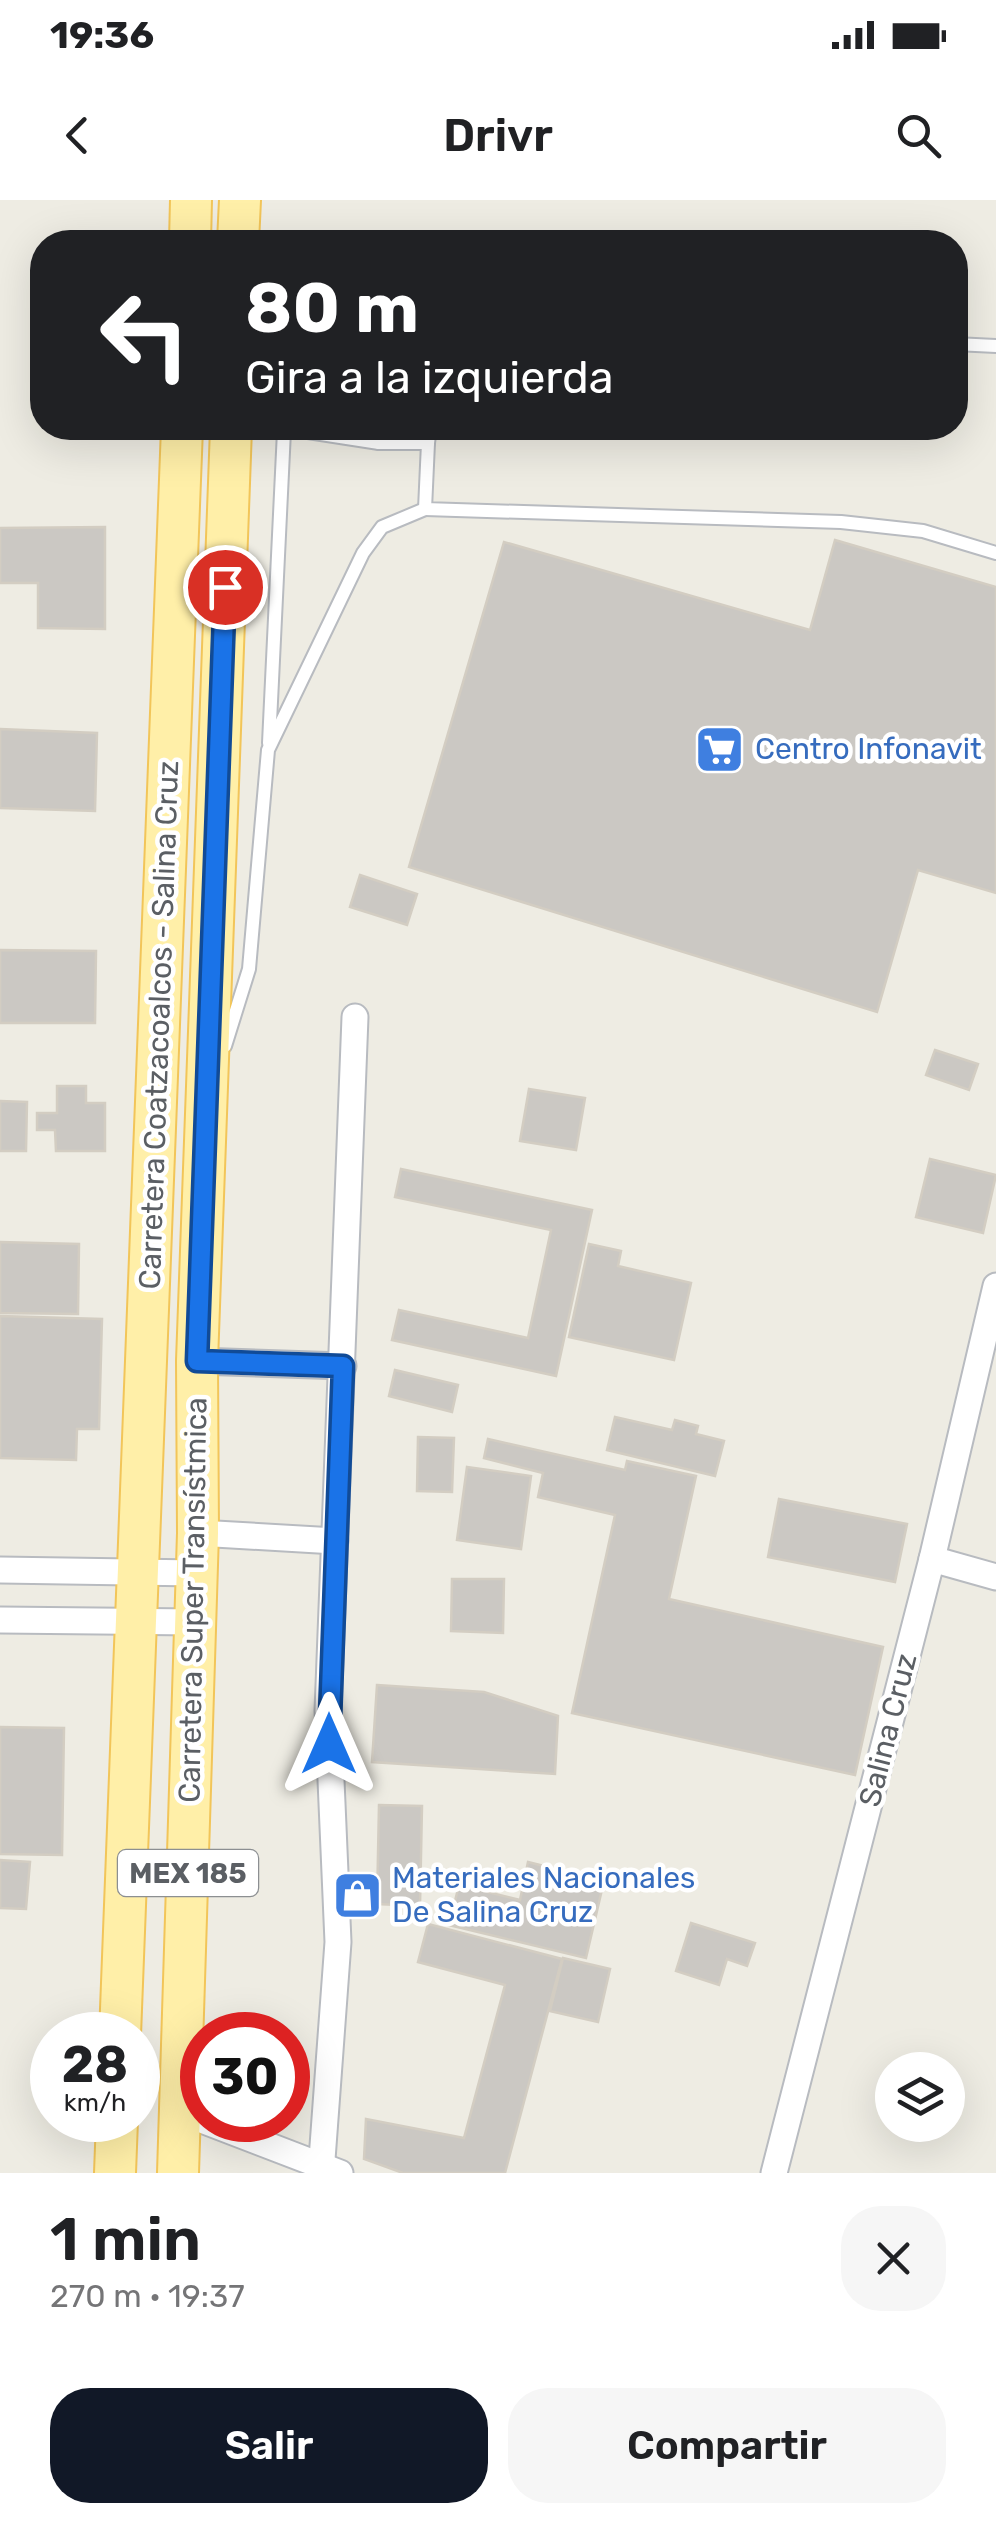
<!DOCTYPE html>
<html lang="es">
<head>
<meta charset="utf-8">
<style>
  body { margin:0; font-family:Rubik,sans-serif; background:#f6f6f6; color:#202124; height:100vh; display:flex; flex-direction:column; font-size:38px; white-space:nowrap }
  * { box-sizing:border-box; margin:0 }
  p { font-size:32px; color:#757577 }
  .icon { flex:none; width:55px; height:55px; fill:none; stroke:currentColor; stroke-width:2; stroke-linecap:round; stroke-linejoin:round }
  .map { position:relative; height:1973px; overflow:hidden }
  .side { display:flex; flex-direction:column; background:#fff; flex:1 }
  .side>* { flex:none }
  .guide { position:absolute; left:30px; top:30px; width:938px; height:210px; border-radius:40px; box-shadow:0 10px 40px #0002; background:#202124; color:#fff; overflow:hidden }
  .tools { position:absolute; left:875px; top:1852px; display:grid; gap:20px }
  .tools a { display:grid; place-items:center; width:90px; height:90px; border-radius:50%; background:#fff; box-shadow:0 10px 40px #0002; font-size:50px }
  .speed { position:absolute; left:30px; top:1812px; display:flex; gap:20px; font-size:50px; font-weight:700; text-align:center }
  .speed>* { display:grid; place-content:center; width:130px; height:130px; border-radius:50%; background:#fff; box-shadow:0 10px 40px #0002; line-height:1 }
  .speed small { font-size:25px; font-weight:400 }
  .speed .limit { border:15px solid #d22; background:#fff; color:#111 }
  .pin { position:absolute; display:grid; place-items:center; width:85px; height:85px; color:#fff; margin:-42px; border:5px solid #fff; border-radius:50%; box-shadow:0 2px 10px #0007 }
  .me { position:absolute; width:110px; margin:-55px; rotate:0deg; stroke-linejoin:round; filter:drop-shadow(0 0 8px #0008) }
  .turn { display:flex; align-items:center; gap:35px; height:210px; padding:0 50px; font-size:45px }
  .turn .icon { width:130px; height:130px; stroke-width:2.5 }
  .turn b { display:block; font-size:70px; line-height:85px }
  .round { display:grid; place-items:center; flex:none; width:105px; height:105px; border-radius:40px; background:#f6f6f6 }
  .headline { display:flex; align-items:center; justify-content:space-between; height:170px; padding:0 50px }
  h1 { font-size:60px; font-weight:600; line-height:75px }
  .primary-button { display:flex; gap:20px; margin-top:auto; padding:20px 50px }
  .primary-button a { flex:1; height:115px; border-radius:40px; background:#111827; color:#fff; font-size:40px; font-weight:600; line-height:115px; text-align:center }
  .primary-button a+a { background:#f6f6f6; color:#202124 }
  .status { display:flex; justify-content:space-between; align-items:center; height:70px; padding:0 50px; background:#fff; direction:ltr }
  .status svg { height:28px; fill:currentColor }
  header { display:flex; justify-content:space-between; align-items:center; height:130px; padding:0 50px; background:#fff; font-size:45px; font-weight:600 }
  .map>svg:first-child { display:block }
  .building { fill:#cbc8c3; stroke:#d3cdc2; stroke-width:2.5 }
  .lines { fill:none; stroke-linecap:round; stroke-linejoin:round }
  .service-casing { stroke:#b8bbc0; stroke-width:16 }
  .minor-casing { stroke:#b8bbc0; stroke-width:29 }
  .primary-casing { stroke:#f2c559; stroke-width:44 }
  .service { stroke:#fff; stroke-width:12 }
  .minor { stroke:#fff; stroke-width:25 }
  .primary { stroke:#ffefa8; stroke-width:40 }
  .route-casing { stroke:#114b97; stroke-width:25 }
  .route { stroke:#1a73e8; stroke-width:18 }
  .labels { text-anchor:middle; stroke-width:9; stroke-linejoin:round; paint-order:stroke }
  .shield { fill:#fff; stroke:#8c8f92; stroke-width:2.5 }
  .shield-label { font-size:28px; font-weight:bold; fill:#5b5f64 }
  .shop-label { font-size:30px; fill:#366cbe; stroke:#fff; text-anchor:start }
  .street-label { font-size:30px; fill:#5b5f64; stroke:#fff }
</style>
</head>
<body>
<div class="status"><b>19:36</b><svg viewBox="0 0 49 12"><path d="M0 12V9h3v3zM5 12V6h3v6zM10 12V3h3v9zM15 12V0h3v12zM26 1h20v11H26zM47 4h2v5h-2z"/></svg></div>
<header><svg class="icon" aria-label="back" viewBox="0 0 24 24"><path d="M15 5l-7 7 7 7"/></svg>Drivr<svg class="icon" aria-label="search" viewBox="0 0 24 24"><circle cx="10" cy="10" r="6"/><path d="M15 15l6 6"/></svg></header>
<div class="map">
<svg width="996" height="1973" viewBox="0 0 996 1973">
  <rect width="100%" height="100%" fill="#eeece3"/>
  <g class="building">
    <path d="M105 327V429L38 428V383H0V328Z"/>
    <path d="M835 340 996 387V693L918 670 877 812 409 667 504 342 810 430Z"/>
    <path d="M0 529 97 533 95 611 0 608Z"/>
    <path d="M360 675 417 694 407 725 350 707Z"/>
    <path d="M0 750 96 751 95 823H0Z"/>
    <path d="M935 850 978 864 969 890 926 875Z"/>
    <path d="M57 886H86V903H105V951H56L55 930H37V913H57Z"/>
    <path d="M529 889 585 898 576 950 520 941Z"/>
    <path d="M0 901 27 902 26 951H0Z"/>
    <path d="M930 959 996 975 983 1033 916 1017Z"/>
    <path d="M401 969 592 1010 556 1176 392 1140 399 1110 528 1138 551 1030 395 997Z"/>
    <path d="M0 1042 79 1044 78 1114 0 1113Z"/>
    <path d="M589 1044 621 1051 618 1066 691 1083 674 1160 569 1137Z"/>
    <path d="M0 1116 102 1119 99 1229H77L76 1260 0 1258Z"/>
    <path d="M395 1170 458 1185 452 1212 389 1196Z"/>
    <path d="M615 1217 672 1230 675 1220 698 1226 696 1234 724 1241 715 1276 607 1250Z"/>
    <path d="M418 1237 454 1238 452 1292 417 1291Z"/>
    <path d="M488 1239 625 1270 627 1261 696 1276 669 1399 883 1447 855 1575 572 1513 615 1315 538 1297 543 1273 484 1258Z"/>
    <path d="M467 1267 531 1276 521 1349 457 1340Z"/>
    <path d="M779 1299 907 1324 895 1382 768 1357Z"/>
    <path d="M452 1379H504L503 1433 451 1431Z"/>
    <path d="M377 1485 484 1492 558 1516 555 1574 372 1562Z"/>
    <path d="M0 1527 64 1528 62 1655 0 1654Z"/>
    <path d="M379 1605 422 1606 420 1706 377 1704Z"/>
    <path d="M0 1660 30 1662 26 1709 0 1708Z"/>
    <path d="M528 1662 604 1681 586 1758 449 1725 459 1685 520 1700Z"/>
    <path d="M691 1723 755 1743 747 1766 727 1759 719 1785 676 1771Z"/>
    <path d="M428 1724 562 1759 505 1973H403L364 1959 366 1919 464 1938 505 1785 418 1762Z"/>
    <path d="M563 1758 610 1769 598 1822 550 1811Z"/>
  </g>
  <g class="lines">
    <defs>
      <g id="service">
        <path d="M955 144 996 146"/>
        <path d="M282 228 379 243H428L430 228"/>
        <path d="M379 243 381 228"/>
        <path d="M428 243 425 309 841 322 923 331 996 353"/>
        <path d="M269 543 284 231"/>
        <path d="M225 846 249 769 268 550 363 353 382 327 425 309"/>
      </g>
      <g id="minor">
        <path d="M197 1161 343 1166"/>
        <path d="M198 1333 335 1341"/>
        <path d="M932 1359 996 1377"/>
        <path d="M0 1370 197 1373"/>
        <path d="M0 1420 196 1422"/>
        <path d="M181 1912 340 1973"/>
        <path d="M321 1973 338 1742 328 1511 355 817"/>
        <path d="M774 1973 932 1359 996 1086"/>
      </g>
      <g id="primary">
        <path d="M190 42 191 0"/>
        <path d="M238 42 240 0"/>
        <path d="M120 1835 182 228"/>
        <path d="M115 1973 117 1920"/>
        <path d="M178 1973 198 1333 197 1161 231 228"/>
      </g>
    </defs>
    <use href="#service" class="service-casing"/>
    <use href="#minor" class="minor-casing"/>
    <use href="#primary" class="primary-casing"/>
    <use href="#service" class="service"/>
    <use href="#minor" class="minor"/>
    <use href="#primary" class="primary"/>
  </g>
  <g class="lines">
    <defs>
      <path id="route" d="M225 387 197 1161 343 1166 329 1544"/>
    </defs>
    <use href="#route" class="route-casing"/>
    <use href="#route" class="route"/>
  </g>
  <defs>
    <symbol id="supermarket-square" viewBox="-11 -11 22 22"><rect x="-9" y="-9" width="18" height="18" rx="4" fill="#3f7fe0" stroke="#fff"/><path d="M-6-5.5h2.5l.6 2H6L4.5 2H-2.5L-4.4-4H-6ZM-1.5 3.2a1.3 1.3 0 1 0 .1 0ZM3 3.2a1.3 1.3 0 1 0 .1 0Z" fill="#fff"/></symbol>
    <symbol id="shop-square" viewBox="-11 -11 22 22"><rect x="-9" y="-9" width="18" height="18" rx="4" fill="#3f7fe0" stroke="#fff"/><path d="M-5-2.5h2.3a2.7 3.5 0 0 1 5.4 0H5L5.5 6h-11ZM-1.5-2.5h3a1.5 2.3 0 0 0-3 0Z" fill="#fff"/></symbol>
  </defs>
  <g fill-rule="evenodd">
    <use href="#supermarket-square" x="692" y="522" width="55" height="55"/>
    <use href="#shop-square" x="330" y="1668" width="55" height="55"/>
  </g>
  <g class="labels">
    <rect class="shield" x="118" y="1650" width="140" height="46" rx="8"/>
    <g class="shield-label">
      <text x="188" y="1683">MEX 185</text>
    </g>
    <g class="shop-label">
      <text x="755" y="559">Centro Infonavit</text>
      <text x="392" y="1688">Materiales Nacionales<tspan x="392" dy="34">De Salina Cruz</tspan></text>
    </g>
    <g class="street-label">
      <text transform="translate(159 825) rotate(-88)" y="10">Carretera Coatzacoalcos - Salina Cruz</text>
      <text transform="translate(193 1400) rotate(-89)" y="10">Carretera Super Transístmica</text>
      <text transform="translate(888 1530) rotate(-76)" y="10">Salina Cruz</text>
    </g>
  </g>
</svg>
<div class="tools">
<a><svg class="icon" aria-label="layers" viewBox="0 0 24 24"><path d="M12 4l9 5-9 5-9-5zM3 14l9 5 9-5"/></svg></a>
</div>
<div class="speed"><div>28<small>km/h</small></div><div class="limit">30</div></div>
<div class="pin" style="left:225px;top:387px;background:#d93025"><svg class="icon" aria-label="arrive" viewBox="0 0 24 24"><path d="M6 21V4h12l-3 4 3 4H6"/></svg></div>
<svg class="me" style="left:329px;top:1544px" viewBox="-20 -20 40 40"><path d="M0-17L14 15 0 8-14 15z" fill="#1a73e8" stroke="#fff" stroke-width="4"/></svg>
<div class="guide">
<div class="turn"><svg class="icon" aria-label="left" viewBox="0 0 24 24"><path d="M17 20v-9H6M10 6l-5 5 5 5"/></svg><div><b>80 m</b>Gira a la izquierda</div></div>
</div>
</div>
<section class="side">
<div class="headline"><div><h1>1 min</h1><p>270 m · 19:37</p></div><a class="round"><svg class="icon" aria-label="close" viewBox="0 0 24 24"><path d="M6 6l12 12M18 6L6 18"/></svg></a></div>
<div class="primary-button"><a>Salir</a><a>Compartir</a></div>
</section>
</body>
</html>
